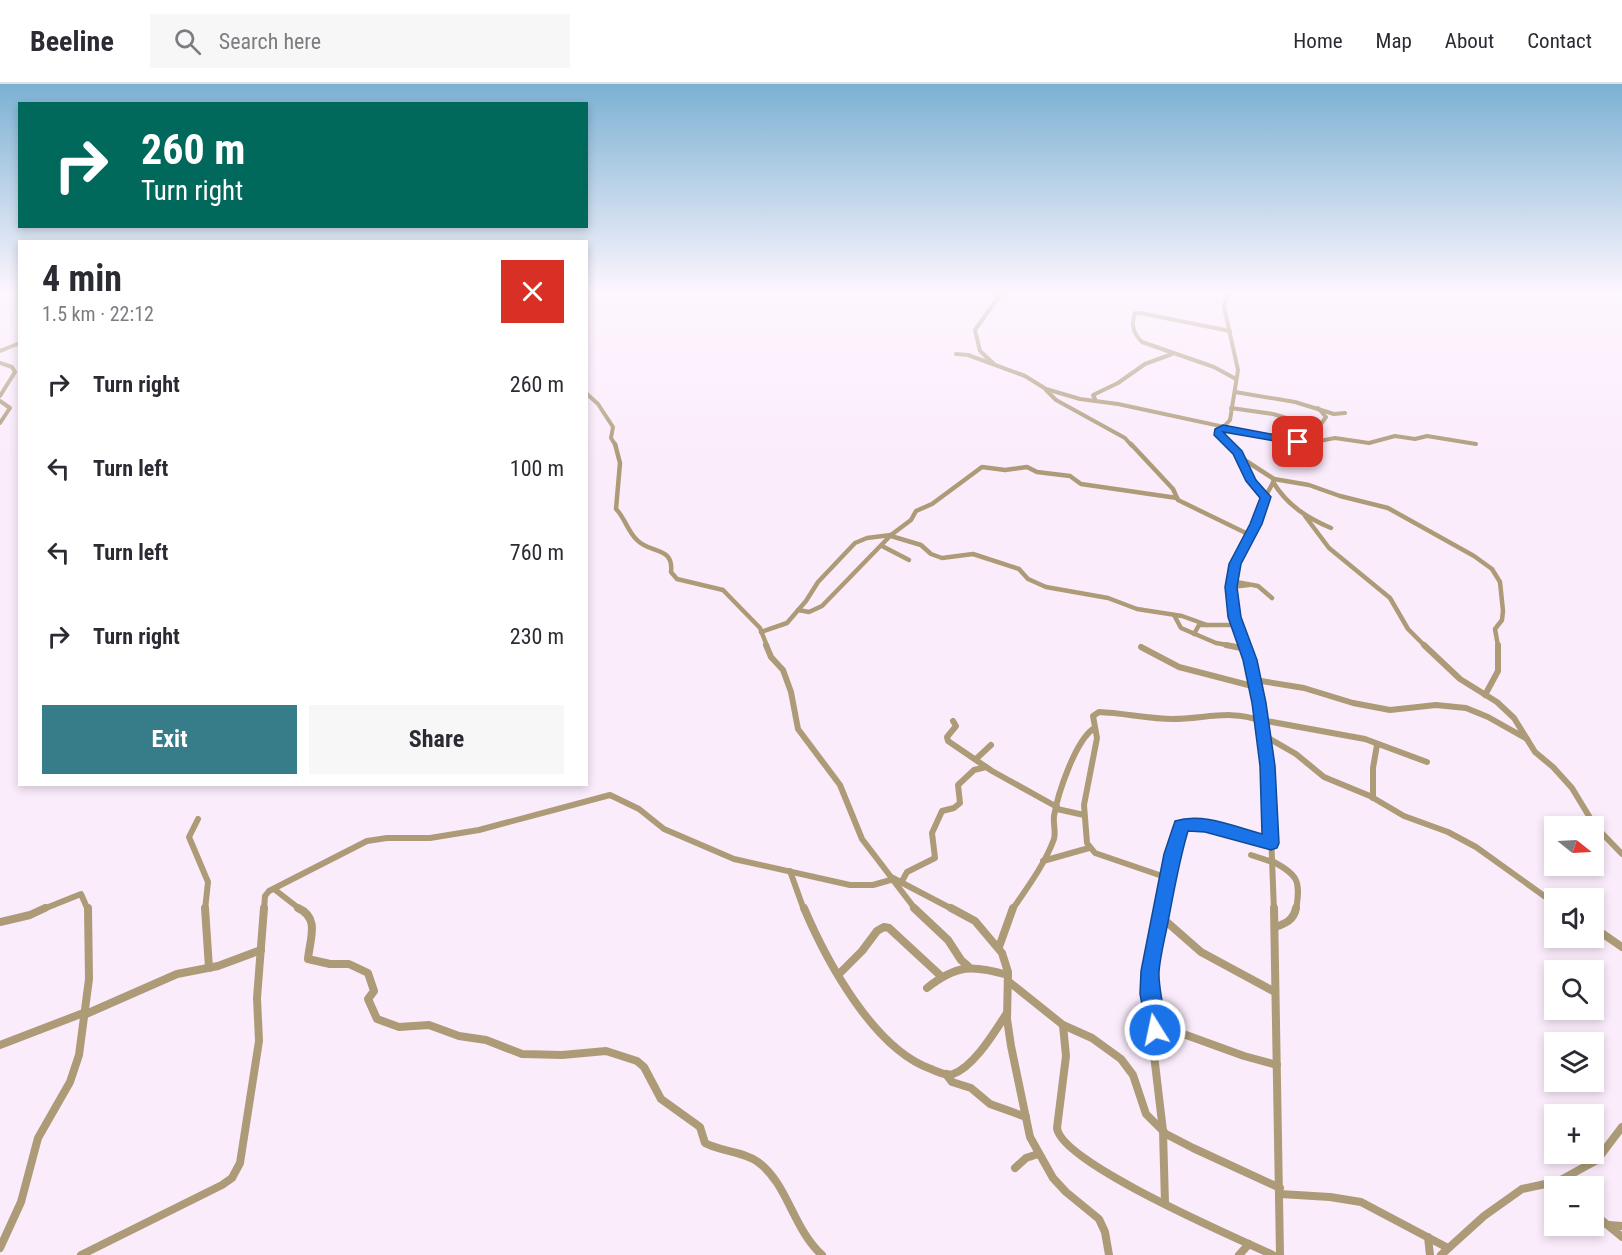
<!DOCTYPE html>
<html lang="en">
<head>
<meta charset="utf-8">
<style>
  body { margin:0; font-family:"Roboto Condensed",sans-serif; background:#f7f7f7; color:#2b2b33; height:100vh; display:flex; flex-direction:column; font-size:22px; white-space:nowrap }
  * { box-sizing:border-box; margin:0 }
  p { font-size:20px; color:#7c7c81 }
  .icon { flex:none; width:33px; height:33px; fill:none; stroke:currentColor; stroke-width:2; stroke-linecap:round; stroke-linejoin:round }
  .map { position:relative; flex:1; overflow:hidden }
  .sheet { position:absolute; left:18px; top:156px; width:570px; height:546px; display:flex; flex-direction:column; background:#fff; border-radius:0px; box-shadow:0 3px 9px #0003 }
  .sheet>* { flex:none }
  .hud { position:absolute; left:18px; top:18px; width:570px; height:126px; border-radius:0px; box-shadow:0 3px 9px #0003; background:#00695c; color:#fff; overflow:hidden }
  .needle { width:39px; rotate:108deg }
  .tools { position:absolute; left:1544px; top:732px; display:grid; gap:12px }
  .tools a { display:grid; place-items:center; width:60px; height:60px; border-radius:0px; background:#fff; box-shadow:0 3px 9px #0003; font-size:30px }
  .pin { position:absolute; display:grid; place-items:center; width:51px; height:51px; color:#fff; margin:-26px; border-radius:12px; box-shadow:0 3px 9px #0006 }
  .me { position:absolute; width:66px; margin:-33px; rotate:350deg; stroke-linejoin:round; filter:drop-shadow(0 0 4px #0008) }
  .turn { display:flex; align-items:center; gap:21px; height:126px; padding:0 24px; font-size:27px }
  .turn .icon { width:78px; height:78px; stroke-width:2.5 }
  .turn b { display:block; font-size:42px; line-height:51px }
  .round { display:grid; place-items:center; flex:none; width:63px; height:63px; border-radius:0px; background:#f7f7f7 }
  .head { display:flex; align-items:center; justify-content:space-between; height:102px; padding:0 24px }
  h1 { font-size:36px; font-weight:700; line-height:45px }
  .cta { display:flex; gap:12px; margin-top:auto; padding:12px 24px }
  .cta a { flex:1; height:69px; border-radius:0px; background:#367c89; color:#fff; font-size:24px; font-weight:700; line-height:69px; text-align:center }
  .cta a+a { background:#f7f7f7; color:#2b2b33 }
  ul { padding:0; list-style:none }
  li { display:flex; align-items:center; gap:18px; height:84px; padding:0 24px }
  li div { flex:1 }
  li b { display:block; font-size:22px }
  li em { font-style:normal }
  header { display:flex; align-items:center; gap:36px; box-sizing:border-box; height:84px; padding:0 30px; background:#fff; border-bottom:2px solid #e1e1e2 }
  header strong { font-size:28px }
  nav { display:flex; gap:33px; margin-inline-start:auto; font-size:21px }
  .search { width:420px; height:54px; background:#f7f7f7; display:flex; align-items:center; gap:15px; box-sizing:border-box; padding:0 21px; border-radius:0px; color:#7c7c81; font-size:22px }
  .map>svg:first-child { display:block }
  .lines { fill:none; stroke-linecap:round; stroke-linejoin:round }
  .street-far3 { stroke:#ad9b78; stroke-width:4 }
  .street-far2 { stroke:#ad9b78; stroke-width:4.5 }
  .street-far1 { stroke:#ad9b78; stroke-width:6 }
  .street { stroke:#ad9b78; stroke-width:8 }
  .route { fill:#1a73e8; stroke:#114b97; stroke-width:1.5 }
</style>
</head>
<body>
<header>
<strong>Beeline</strong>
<div class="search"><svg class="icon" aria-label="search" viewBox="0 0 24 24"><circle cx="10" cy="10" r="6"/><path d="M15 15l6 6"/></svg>Search here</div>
<nav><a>Home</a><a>Map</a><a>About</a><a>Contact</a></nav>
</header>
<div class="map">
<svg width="1622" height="1171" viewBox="0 0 1622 1171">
  <rect width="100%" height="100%" fill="#fbecfc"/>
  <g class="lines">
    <g class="street-far3">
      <path d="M1228 208 1224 223 1238 286 1230 336 1218 349 1231 362"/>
      <path d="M1230 247 1140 229H1135C1131 241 1133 249 1142 258L1214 283 1236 295"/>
      <path d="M0 267 20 259"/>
      <path d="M956 270 968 271 1025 292 1046 305 1080 315 1118 320 1285 356 1314 358 1335 354 1369 359 1395 352 1415 355 1427 352 1476 360"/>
      <path d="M0 279 12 283 15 288 0 312"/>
      <path d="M994 280 980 267 975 246 1000 211 997 208"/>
      <path d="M1046 306 1056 316 1125 354 1132 362"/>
      <path d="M1235 308 1295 318 1334 330 1345 329"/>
      <path d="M586 309 598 320 613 343 611 354 616 362"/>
      <path d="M1095 315 1093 311 1118 299 1145 280 1172 270"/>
      <path d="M0 317 10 324 0 339"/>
      <path d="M1231 324 1273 330 1314 342 1321 340 1326 333 1318 324"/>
    </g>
    <g class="street-far2">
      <path d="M615 360 620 379 616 425C625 434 628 448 637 456 650 470 674 462 671 488L677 495 723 506 760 544 767 562"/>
      <path d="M1131 360 1173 405 1178 416 1250 451"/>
      <path d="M1229 360 1238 369 1251 397 1265 415C1257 438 1243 458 1235 479 1225 507 1236 536 1244 562"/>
      <path d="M1240 373 1274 395 1309 401 1340 412 1388 424 1474 472 1492 485 1500 498 1503 527 1502 536 1495 545 1498 562"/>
      <path d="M1273 398C1287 421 1307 434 1331 444"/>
      <path d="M1265 413 1274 397"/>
      <path d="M1305 432 1329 464 1390 514 1408 545 1425 562"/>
      <path d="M891 452 921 461 931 470 942 474 973 470 1019 485 1028 495 1046 503 1108 514 1137 525 1182 532 1207 541"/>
      <path d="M882 462 909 476"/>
      <path d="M1231 497 1258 502 1272 514"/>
      <path d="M1231 503 1249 501"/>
      <path d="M798 526 809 528 822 522 891 451 911 436 916 427 932 420 982 383 1005 386 1027 383 1037 388 1070 392 1081 400 1177 414"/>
      <path d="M1174 531 1181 544 1216 559 1233 562"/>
      <path d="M761 548 787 539 806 517 818 498 855 459 867 454 891 451"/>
      <path d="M1194 550 1199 541H1237"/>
    </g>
    <g class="street-far1">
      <path d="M766 561 771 573 783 586 791 608 798 645 840 701 862 755 891 793 954 826"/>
      <path d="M1226 561 1246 565"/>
      <path d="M1244 561C1271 646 1270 738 1274 826"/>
      <path d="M1424 561 1460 595 1497 618 1514 634 1535 668 1553 683 1572 704 1595 742 1622 770"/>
      <path d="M1141 563 1179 583 1256 603"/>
      <path d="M1255 596 1304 604 1353 619 1390 626 1436 621 1466 624 1488 633 1527 655"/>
      <path d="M1485 611 1498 587V561"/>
      <path d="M1261 636 1365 655 1427 678"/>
      <path d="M953 637 956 642 947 653 948 657 992 687 1057 723"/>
      <path d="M1263 651 1296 670 1324 693 1370 712 1404 732 1448 748 1476 763 1554 819"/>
      <path d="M976 675 991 661"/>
      <path d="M1373 714V684L1377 661"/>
      <path d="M1057 725 1084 731"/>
      <path d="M198 735 189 753 208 798 205 826"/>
      <path d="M1251 771 1272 778"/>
      <path d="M1043 777 1089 764"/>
      <path d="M1272 777C1298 791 1301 796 1296 826"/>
      <path d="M790 787 804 826"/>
      <path d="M1168 794 1095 769 1087 759 1084 721 1097 654 1093 632 1099 628C1124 629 1149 635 1173 635 1204 635 1231 625 1261 637"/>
      <path d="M893 796 916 826"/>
      <path d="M901 799 907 788 935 774 932 749 942 727 954 724 960 719 958 701 974 686 986 683"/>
      <path d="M274 805 301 826"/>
      <path d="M41 826 81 810 88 826"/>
      <path d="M264 826 265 812 269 807 367 757 387 754H430L479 746 610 711 639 725 664 745 734 775 850 801H873L894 795"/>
      <path d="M1012 826C1027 804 1045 780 1054 755 1056 748 1053 739 1054 732 1058 709 1075 658 1093 645"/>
      <path d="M1161 826 1181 742C1211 736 1243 749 1271 759"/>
    </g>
    <g class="street">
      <path d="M205 824 209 884"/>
      <path d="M298 824C320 834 310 854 308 875L330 880H349L368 889 374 907 368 915 377 935 399 943 429 941 459 952 486 956 522 970 562 971 606 967 637 977 644 983 661 1015 700 1043 705 1059C722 1068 743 1067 758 1078 788 1100 793 1145 822 1171"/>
      <path d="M804 824C827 878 874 965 931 985 938 988 946 992 953 990 974 983 995 947 1007 929"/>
      <path d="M914 824 948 856 961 876 968 882"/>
      <path d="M951 824 975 837 1002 869 1008 888 1007 935 1011 962 1030 1053 1053 1094 1066 1108 1099 1135 1105 1148 1109 1171"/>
      <path d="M1162 824 1153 863 1149 900 1150 917 1155 932 1164 943 1244 972 1277 981"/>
      <path d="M1274 824 1280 1171"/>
      <path d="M1160 832 1201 868 1275 908"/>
      <path d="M0 838 30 831 45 824"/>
      <path d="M1275 843C1285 840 1294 836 1296 824"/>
      <path d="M1593 843 1622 863"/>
      <path d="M999 863 1013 824"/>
      <path d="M839 890 862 867 877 847 884 843 889 844 942 893"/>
      <path d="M1008 897 1063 941 1066 972 1057 1044C1061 1079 1237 1154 1273 1171"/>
      <path d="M927 904C957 880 973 881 1008 891"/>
      <path d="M86 930 177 890 218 882 261 866"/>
      <path d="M1155 935 1154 971 1163 1047 1165 1119"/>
      <path d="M1063 941 1092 954 1121 975 1133 991 1146 1030 1166 1050 1193 1064 1280 1104"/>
      <path d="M0 961 86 928"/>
      <path d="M946 990 952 998 971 1004 990 1020 1026 1033"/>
      <path d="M1015 1084 1026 1074 1038 1070"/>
      <path d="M1280 1110 1330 1113 1361 1118 1448 1164"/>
      <path d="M1593 1129 1622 1153"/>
      <path d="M1609 1141 1622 1142"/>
      <path d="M1428 1153 1430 1171"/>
      <path d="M0 1164 21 1118 38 1054 70 998 79 971 89 895 88 824"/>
      <path d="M81 1171 222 1101 232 1094 240 1079 259 957 257 914 264 824"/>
      <path d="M1239 1171 1249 1160"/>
      <path d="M1441 1171 1484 1132 1522 1105 1559 1097 1597 1076 1622 1043"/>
    </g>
  </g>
  <linearGradient id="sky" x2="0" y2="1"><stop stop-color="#7bb1d3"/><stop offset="0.56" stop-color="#fdf6fe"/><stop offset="1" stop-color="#fdf6fe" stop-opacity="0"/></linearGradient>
  <rect width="1622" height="372" fill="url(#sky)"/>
  <path class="route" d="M1223 341 1298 355 1303 358 1298 361 1223 348 1242 367 1256 396 1271 413 1262 440 1241 480 1237 503 1241 533 1257 576 1266 619 1275 682 1279 759 1277 764 1271 766 1205 748 1188 747C1179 777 1174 807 1168 838 1165 854 1160 872 1159 888 1158 909 1169 935 1162 952L1155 955 1148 952 1140 910 1141 887 1164 770 1175 737C1203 728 1235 743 1262 750L1260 682 1252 619 1243 576 1228 533 1225 503 1229 480 1250 440 1260 414 1246 397 1233 370 1214 351 1215 345Z"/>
</svg>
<div class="tools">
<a><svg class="needle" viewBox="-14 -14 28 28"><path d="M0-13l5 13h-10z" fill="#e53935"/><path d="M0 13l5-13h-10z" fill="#7c7c81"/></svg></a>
<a><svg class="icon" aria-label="sound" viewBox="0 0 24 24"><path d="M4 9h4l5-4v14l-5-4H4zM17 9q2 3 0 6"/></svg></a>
<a><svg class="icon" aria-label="search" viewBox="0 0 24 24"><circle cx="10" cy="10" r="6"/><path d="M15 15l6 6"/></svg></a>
<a><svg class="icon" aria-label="layers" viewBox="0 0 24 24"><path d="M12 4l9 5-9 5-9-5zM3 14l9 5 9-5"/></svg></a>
<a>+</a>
<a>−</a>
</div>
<div class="pin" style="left:1298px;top:358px;background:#d93025"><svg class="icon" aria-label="arrive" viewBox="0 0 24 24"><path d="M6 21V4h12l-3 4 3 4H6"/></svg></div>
<svg class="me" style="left:1155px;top:946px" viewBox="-20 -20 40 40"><circle r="17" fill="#1a73e8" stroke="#fff" stroke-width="3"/><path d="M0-11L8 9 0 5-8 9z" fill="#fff"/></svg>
<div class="hud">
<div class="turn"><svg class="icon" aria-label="right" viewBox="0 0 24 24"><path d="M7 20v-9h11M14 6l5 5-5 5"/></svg><div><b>260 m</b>Turn right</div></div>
</div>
<section class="sheet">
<div class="head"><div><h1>4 min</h1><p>1.5 km · 22:12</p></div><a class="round" style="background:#d93025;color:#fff"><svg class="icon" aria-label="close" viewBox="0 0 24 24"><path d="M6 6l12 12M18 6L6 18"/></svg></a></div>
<ul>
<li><svg class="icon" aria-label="right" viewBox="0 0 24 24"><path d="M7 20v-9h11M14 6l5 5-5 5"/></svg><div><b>Turn right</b></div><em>260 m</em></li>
<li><svg class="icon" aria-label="left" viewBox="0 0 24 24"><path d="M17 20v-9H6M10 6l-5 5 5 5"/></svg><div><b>Turn left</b></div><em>100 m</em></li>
<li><svg class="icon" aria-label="left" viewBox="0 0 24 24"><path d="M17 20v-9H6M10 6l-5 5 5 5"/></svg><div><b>Turn left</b></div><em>760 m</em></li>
<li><svg class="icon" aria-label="right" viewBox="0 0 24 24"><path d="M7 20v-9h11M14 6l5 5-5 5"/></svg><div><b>Turn right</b></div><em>230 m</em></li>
</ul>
<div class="cta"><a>Exit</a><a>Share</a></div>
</section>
</div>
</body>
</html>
